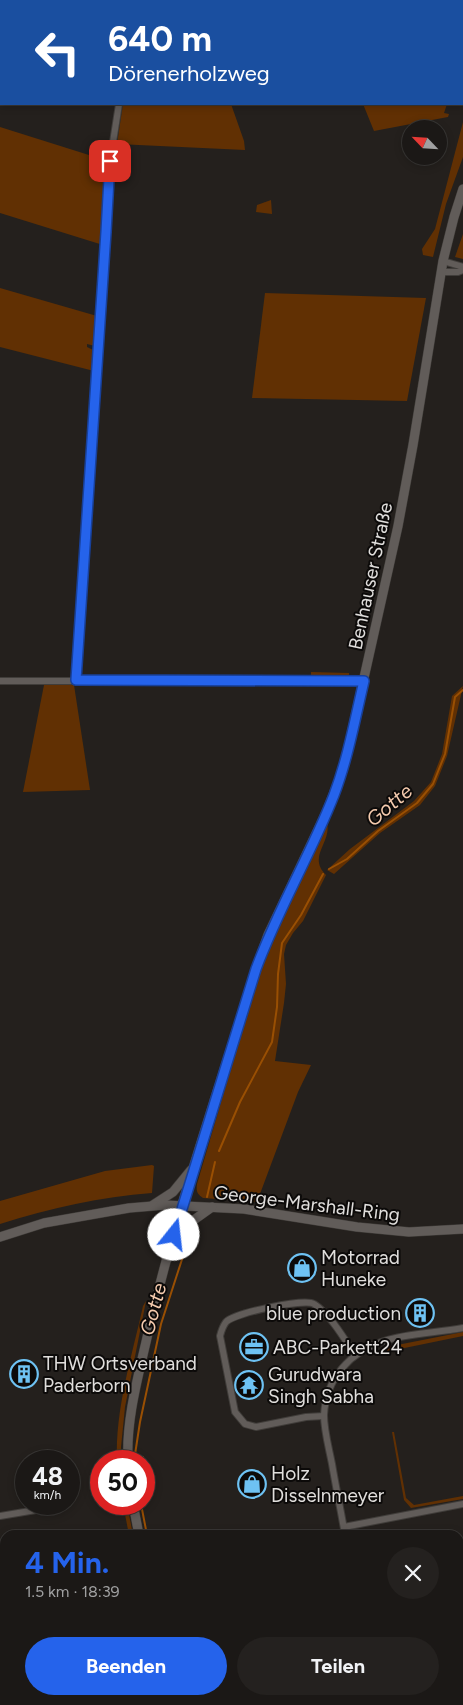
<!DOCTYPE html>
<html lang="de">
<head>
<meta charset="utf-8">
<style>
  body { margin:0; font-family:Figtree,sans-serif; background:#24211f; color:#f1f3f6; height:100vh; display:flex; flex-direction:column; font-size:19px; white-space:nowrap }
  * { box-sizing:border-box; margin:0 }
  p { font-size:16px; color:#a0a0a1 }
  .icon { flex:none; width:28px; height:28px; fill:none; stroke:currentColor; stroke-width:2; stroke-linecap:round; stroke-linejoin:round }
  .map { position:relative; flex:1; overflow:hidden }
  .panel { position:absolute; left:0px; top:1530px; width:464px; height:175px; display:flex; flex-direction:column; background:#1b1816; border-radius:15px 15px 0 0; box-shadow:0 2px 8px #0003,0 0 0 1px #393735 }
  .panel>* { flex:none }
  .hud { position:absolute; left:0px; top:0px; width:464px; height:105px; box-shadow:0 2px 8px #0003,0 0 0 1px #393735; background:#1a4fa0; color:#fff; overflow:hidden }
  .needle { width:32px; rotate:295deg }
  .fabs { position:absolute; left:402px; top:120px; display:grid; gap:10px }
  .fabs a { display:grid; place-items:center; width:45px; height:45px; border-radius:50%; background:#1b1816; box-shadow:0 2px 8px #0003,0 0 0 1px #393735; font-size:25px }
  .speed { position:absolute; left:15px; top:1450px; display:flex; gap:10px; font-size:25px; font-weight:700; text-align:center }
  .speed>* { display:grid; place-content:center; width:65px; height:65px; border-radius:50%; background:#1b1816; box-shadow:0 2px 8px #0003,0 0 0 1px #393735; line-height:1 }
  .speed small { font-size:12px; font-weight:400 }
  .speed .limit { border:8px solid #d22; background:#fff; color:#111 }
  .pin { position:absolute; display:grid; place-items:center; width:42px; height:42px; color:#fff; margin:-21px; border-radius:10px; box-shadow:0 2px 8px #0006 }
  .me { position:absolute; width:55px; margin:-28px; rotate:16deg; stroke-linejoin:round; filter:drop-shadow(0 0 4px #0008) }
  .turn { display:flex; align-items:center; gap:18px; height:105px; padding:0 25px; font-size:22px }
  .turn .icon { width:65px; height:65px; stroke-width:2.5 }
  .turn b { display:block; font-size:35px; line-height:42px }
  .round { display:grid; place-items:center; flex:none; width:52px; height:52px; border-radius:26px; background:#24211f }
  .summary { display:flex; align-items:center; justify-content:space-between; height:85px; padding:0 25px }
  h1 { font-size:30px; font-weight:700; line-height:38px; color:#2563eb }
  .primary-button { display:flex; gap:10px; margin-top:auto; padding:10px 25px }
  .primary-button a { flex:1; height:58px; border-radius:30px; background:#2563eb; color:#fff; font-size:20px; font-weight:700; line-height:58px; text-align:center }
  .primary-button a+a { background:#24211f; color:#f1f3f6 }
  .map>svg:first-child { display:block }
  .green { fill:#613003 }
  .lines { fill:none; stroke-linecap:round; stroke-linejoin:round }
  .stream { stroke:#994f03; stroke-width:2 }
  .street-casing { stroke:#403d3a; stroke-width:8 }
  .secondary-casing { stroke:#403d3a; stroke-width:10 }
  .street { stroke:#615c59; stroke-width:6 }
  .secondary { stroke:#615c59; stroke-width:9 }
  .rail { stroke:#b9b7b5; stroke-width:2; stroke-dasharray:6 6; stroke-linecap:butt }
  .route-casing { stroke:#184099; stroke-width:12 }
  .route { stroke:#2563eb; stroke-width:9 }
  .labels { text-anchor:middle; stroke-width:4; stroke-linejoin:round; paint-order:stroke }
  .street-label { font-size:19px; fill:#e0dedc; stroke:#0c0a09 }
  .poi-label { font-size:19px; fill:#e0dedc; stroke:#0c0a09; text-anchor:start }
  .water-label { font-size:20px; font-style:italic; fill:#f5cbae; stroke:#0c0a09 }
</style>
</head>
<body>
<div class="map">
<svg width="463" height="1705" viewBox="0 0 463 1705">
  <rect width="100%" height="100%" fill="#24201d"/>
  <g class="green">
    <path d="M123 104H231L244 141 245 150 117 144Z"/>
    <path d="M363 104H447L444 113 449 114 448 117 374 131Z"/>
    <path d="M463 122V157L446 204 433 257 423 255 422 249 435 229Z"/>
    <path d="M0 127 108 161 103 245 0 213Z"/>
    <path d="M271 200 272 214 256 212 257 205Z"/>
    <path d="M463 234V259L455 257Z"/>
    <path d="M0 288 97 316 95 346 87 344V347L95 351 94 371 0 347Z"/>
    <path d="M265 293 426 298 407 401 252 398Z"/>
    <path d="M311 672 349 673V676L311 675Z"/>
    <path d="M44 685H74L90 790 23 792Z"/>
    <path d="M463 686 447 756 435 786 420 805 380 833 334 874 327 870 350 849 414 801 431 782 442 754 452 696Z"/>
    <path d="M327 822C332 843 307 856 326 875L303 921 293 933 286 945 284 954 286 984 284 1003 275 1061 311 1065 298 1092 257 1202 203 1198C197 1194 196 1191 197 1184L260 969 272 937Z"/>
    <path d="M152 1165 154 1166 152 1193C101 1197 50 1208 0 1224V1201L105 1171Z"/>
    <path d="M146 1301 125 1407 121 1447 122 1461H117C115 1409 132 1356 143 1306Z"/>
    <path d="M463 1332V1336L385 1352 387 1347Z"/>
    <path d="M392 1432H394L406 1498 414 1505 463 1496V1499L411 1508 404 1500Z"/>
    <path d="M123 1504H127L133 1535H129Z"/>
  </g>
  <g class="lines">
    <g class="stream">
      <path d="M329 869 347 859 378 831 417 803 433 784 445 754 455 697 463 690"/>
      <path d="M219 1151 240 1102 272 1042 277 1007 278 974 282 943 301 915 323 874"/>
      <path d="M207 1197 215 1162"/>
      <path d="M134 1461 140 1422 161 1324 186 1247 197 1227"/>
      <path d="M141 1461 143 1457"/>
      <path d="M141 1504 147 1535"/>
      <path d="M184 1700 185 1705"/>
    </g>
    <defs>
      <g id="street">
        <path d="M14 1 16 0"/>
        <path d="M135 1V0"/>
        <path d="M0 11 1 10"/>
        <path d="M443 261 463 267"/>
        <path d="M441 272H458L463 270"/>
        <path d="M76 680 106 232 110 161 119 104"/>
        <path d="M0 681H364"/>
        <path d="M324 1416 306 1417 256 1427 245 1424 235 1412 220 1336C221 1332 223 1326 226 1322 234 1313 305 1298 314 1304 330 1314 345 1340 355 1355"/>
        <path d="M0 1516 36 1510"/>
        <path d="M344 1527 463 1504"/>
        <path d="M345 1535C341 1511 336 1488 332 1464 329 1448 324 1431 324 1415 326 1378 350 1352 384 1341 409 1333 437 1333 463 1328"/>
        <path d="M376 1700 377 1705"/>
        <path d="M446 1705 463 1699"/>
      </g>
      <g id="secondary">
        <path d="M153 1205 173 1192 191 1170"/>
        <path d="M0 1237 44 1223 129 1208 165 1205 244 1209 357 1227 409 1232 463 1229"/>
        <path d="M175 1242 191 1222 212 1207"/>
        <path d="M128 1461C126 1422 137 1381 146 1342 174 1216 218 1093 256 969L268 935 326 813 344 767 398 526 413 445 443 261 454 217 463 189"/>
        <path d="M133 1504 139 1535"/>
        <path d="M172 1700 173 1705"/>
      </g>
    </defs>
    <use href="#street" class="street-casing"/>
    <use href="#secondary" class="secondary-casing"/>
    <use href="#street" class="street"/>
    <use href="#secondary" class="secondary"/>
    <g class="rail">
      <path d="M282 0 284 1"/>
      <path d="M462 86 463 87"/>
    </g>
  </g>
  <g class="lines">
    <defs>
      <path id="route" d="M110 161 106 232 76 680 364 681C355 719 348 758 334 795 311 854 278 909 256 969L174 1235"/>
    </defs>
    <use href="#route" class="route-casing"/>
    <use href="#route" class="route"/>
  </g>
  <defs>
    <symbol id="shop-ring" viewBox="-11 -11 22 22"><circle r="9.5" fill="#0c0a09" stroke="#6ec2f3" stroke-width="1.5"/><path d="M-5-2.5h2.3a2.7 3.5 0 0 1 5.4 0H5L5.5 6h-11ZM-1.5-2.5h3a1.5 2.3 0 0 0-3 0Z" fill="#6ec2f3"/></symbol>
    <symbol id="building-ring" viewBox="-11 -11 22 22"><circle r="9.5" fill="#0c0a09" stroke="#6ec2f3" stroke-width="1.5"/><path d="M-4-6H4V6H1V3H-1V6H-4ZM-2.5-4.3h1.7v1.8h-1.7ZM.8-4.3h1.7v1.8H.8ZM-2.5-1h1.7V.8h-1.7ZM.8-1h1.7V.8H.8Z" fill="#6ec2f3"/></symbol>
    <symbol id="office-ring" viewBox="-11 -11 22 22"><circle r="9.5" fill="#0c0a09" stroke="#6ec2f3" stroke-width="1.5"/><path d="M-6-3h4V-5.5h4V-3h4V5H-6ZM-1-4.5V-3h2v-1.5ZM-6 0V1H6V0Z" fill="#6ec2f3"/></symbol>
    <symbol id="temple-ring" viewBox="-11 -11 22 22"><circle r="9.5" fill="#0c0a09" stroke="#6ec2f3" stroke-width="1.5"/><path d="M0-6L5-2H3V0L6.5 2.5H4V6H1.5V3h-3V6H-4V2.5H-6.5L-3 0V-2H-5Z" fill="#6ec2f3"/></symbol>
  </defs>
  <g fill-rule="evenodd">
    <use href="#shop-ring" x="286" y="1252" width="32" height="32"/>
    <use href="#building-ring" x="404" y="1297" width="32" height="32"/>
    <use href="#office-ring" x="238" y="1331" width="32" height="32"/>
    <use href="#building-ring" x="8" y="1358" width="32" height="32"/>
    <use href="#temple-ring" x="233" y="1369" width="32" height="32"/>
    <use href="#shop-ring" x="236" y="1468" width="32" height="32"/>
  </g>
  <g class="labels">
    <g class="street-label">
      <text transform="translate(370 576) rotate(-78)" y="7">Benhauser Straße</text>
      <text transform="translate(307 1203) rotate(7)" y="7">George-Marshall-Ring</text>
    </g>
    <g class="poi-label">
      <text x="321" y="1264">Motorrad<tspan x="321" dy="22">Huneke</tspan></text>
      <text x="401" y="1320" text-anchor="end">blue production</text>
      <text x="273" y="1354">ABC-Parkett24</text>
      <text x="43" y="1370">THW Ortsverband<tspan x="43" dy="22">Paderborn</tspan></text>
      <text x="268" y="1381">Gurudwara<tspan x="268" dy="22">Singh Sabha</tspan></text>
      <text x="271" y="1480">Holz<tspan x="271" dy="22">Disselnmeyer</tspan></text>
    </g>
    <g class="water-label">
      <text transform="translate(389 805) rotate(-40)" y="7">Gotte</text>
      <text transform="translate(153 1309) rotate(-75)" y="7">Gotte</text>
    </g>
  </g>
</svg>
<div class="fabs">
<a><svg class="needle" viewBox="-14 -14 28 28"><path d="M0-13l5 13h-10z" fill="#e53935"/><path d="M0 13l5-13h-10z" fill="#a0a0a1"/></svg></a>
</div>
<div class="speed"><div>48<small>km/h</small></div><div class="limit">50</div></div>
<div class="pin" style="left:110px;top:161px;background:#d93025"><svg class="icon" aria-label="arrive" viewBox="0 0 24 24"><path d="M6 21V4h12l-3 4 3 4H6"/></svg></div>
<svg class="me" style="left:174px;top:1235px" viewBox="-20 -20 40 40"><circle r="19" fill="#fff"/><path d="M0-13L10 11 0 6-10 11z" fill="#2563eb"/></svg>
<div class="hud">
<div class="turn"><svg class="icon" aria-label="left" viewBox="0 0 24 24"><path d="M17 20v-9H6M10 6l-5 5 5 5"/></svg><div><b>640 m</b>Dörenerholzweg</div></div>
</div>
<section class="panel">
<div class="summary"><div><h1>4 Min.</h1><p>1.5 km · 18:39</p></div><a class="round"><svg class="icon" aria-label="close" viewBox="0 0 24 24"><path d="M6 6l12 12M18 6L6 18"/></svg></a></div>
<div class="primary-button"><a>Beenden</a><a>Teilen</a></div>
</section>
</div>
</body>
</html>
